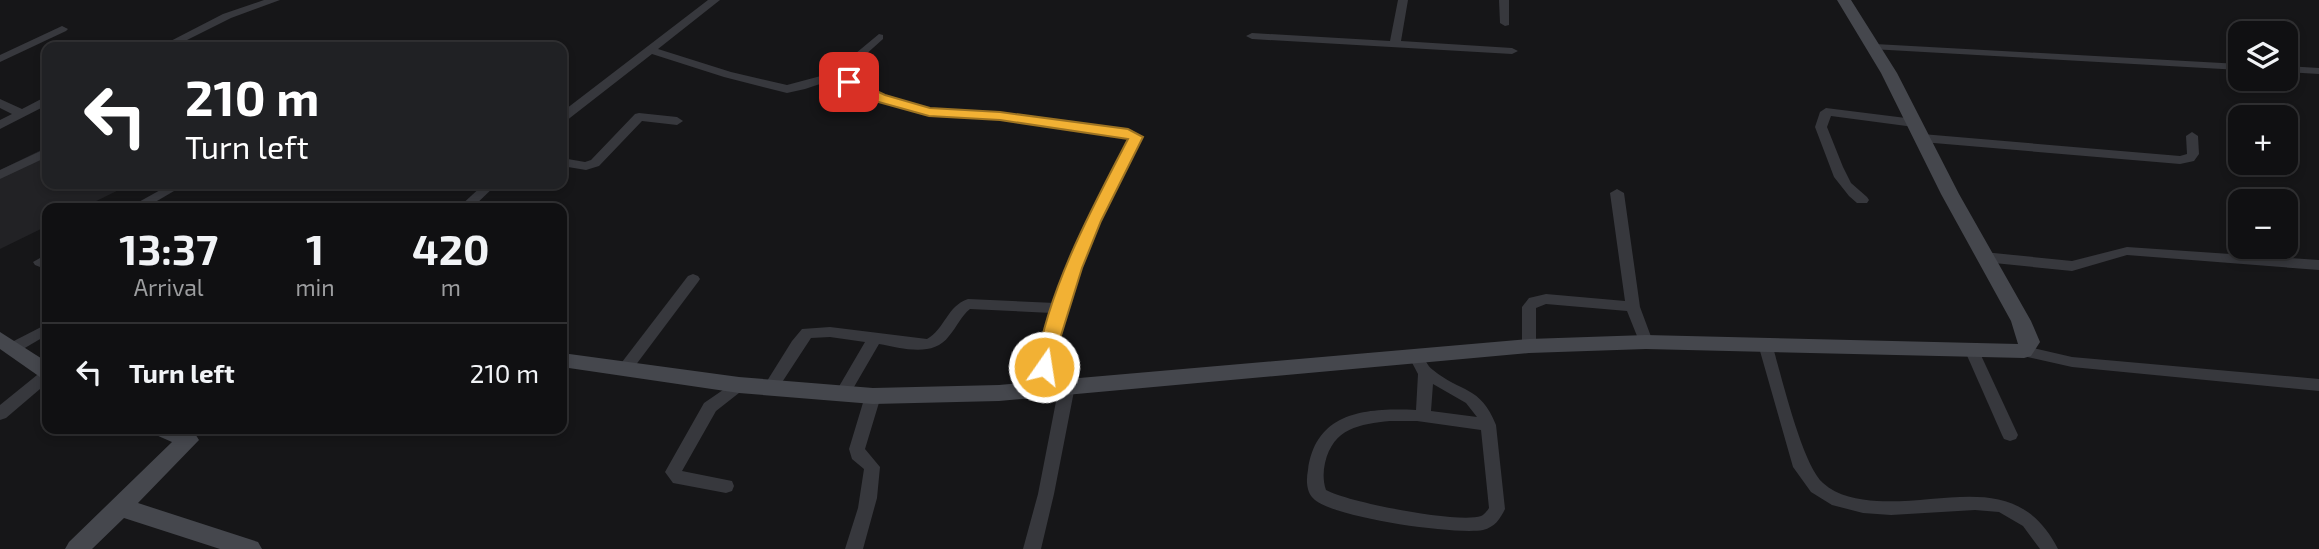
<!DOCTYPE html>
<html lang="en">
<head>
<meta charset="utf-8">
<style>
  body { margin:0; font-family:"Exo 2",sans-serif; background:#19191b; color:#f1f3f6; height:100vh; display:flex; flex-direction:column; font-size:26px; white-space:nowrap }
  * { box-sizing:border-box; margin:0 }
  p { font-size:23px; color:#9c9d9f }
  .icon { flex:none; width:38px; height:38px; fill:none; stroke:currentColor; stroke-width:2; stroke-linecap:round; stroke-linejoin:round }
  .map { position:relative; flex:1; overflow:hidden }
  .details { position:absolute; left:42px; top:203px; width:525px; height:231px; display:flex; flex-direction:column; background:#101012; border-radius:14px; box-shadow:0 4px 10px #0003,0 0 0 2px #303032 }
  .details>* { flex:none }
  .top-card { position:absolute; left:42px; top:42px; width:525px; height:147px; border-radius:14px; box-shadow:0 4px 10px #0003,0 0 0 2px #303032; background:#202124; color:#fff; overflow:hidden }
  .tools { position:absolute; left:2228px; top:21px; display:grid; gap:14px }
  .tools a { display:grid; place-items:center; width:70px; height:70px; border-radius:14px; background:#101012; box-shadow:0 4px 10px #0003,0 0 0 2px #303032; font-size:35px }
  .pin { position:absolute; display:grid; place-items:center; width:60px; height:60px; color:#fff; margin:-30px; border-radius:14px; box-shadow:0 4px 10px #0006 }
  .me { position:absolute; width:77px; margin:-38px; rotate:13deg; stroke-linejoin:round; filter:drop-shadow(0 0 5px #0008) }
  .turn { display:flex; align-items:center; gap:24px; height:147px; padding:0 28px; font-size:32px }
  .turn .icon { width:91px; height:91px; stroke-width:2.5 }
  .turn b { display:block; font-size:49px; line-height:60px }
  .eta { display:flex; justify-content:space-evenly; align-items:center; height:119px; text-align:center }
  .eta b { font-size:42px; font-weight:700; line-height:49px }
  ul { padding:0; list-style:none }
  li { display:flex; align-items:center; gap:21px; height:98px; padding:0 28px; border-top:2px solid #303032 }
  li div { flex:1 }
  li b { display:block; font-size:26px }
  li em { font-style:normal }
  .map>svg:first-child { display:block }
  .built { fill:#222225 }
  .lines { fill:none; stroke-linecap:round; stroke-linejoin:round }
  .street { fill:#37383d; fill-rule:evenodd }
  .secondary { fill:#45474d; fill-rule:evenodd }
  .route { fill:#f2b134; stroke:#9d7322; stroke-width:2 }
</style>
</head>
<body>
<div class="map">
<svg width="2319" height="549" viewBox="0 0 2319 549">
  <rect width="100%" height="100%" fill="#161618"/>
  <path class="built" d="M47 147V184H131L82 208H47V226L0 249V170Z"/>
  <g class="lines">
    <g class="street">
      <path d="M264 0H280L231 18 173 47H159L223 14Z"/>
      <path d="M708 0H720L658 49 731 72 787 85 832 73 879 34 883 35V39L844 74 884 95 930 108 1000 112 1128 129 1142 137 1100 221 1081 268 1054 350 1046 393H1036L1033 389 1040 350 1052 313 970 309C961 316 957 327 949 336 933 358 902 348 879 344L847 399H837L834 395 865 342 830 337 811 338 775 393H765L762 389 792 341 802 329 830 327 927 339C945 329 947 306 968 299L1055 303 1086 221 1129 138 1000 120 929 116 876 101 835 79 805 89 787 93 724 77 652 54 566 121 562 122V112Z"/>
      <path d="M1398 0H1408L1401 41 1512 48 1518 51 1512 54 1252 39 1246 36 1252 33 1390 41Z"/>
      <path d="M1499 0H1509V25L1505 26 1500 23Z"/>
      <path d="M62 26 68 29 66 31 0 62V55Z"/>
      <path d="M1875 44 2240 64V70L1871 49 1869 47Z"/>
      <path d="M2286 66 2319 68V74L2286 72Z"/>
      <path d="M47 96V105L0 129V120L12 114 0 108V99L22 109Z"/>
      <path d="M1826 108 1914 119 1920 123 1914 127 1831 116 1827 127 1843 167 1851 183 1867 197 1869 200 1867 203H1857L1849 196 1834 177 1815 127 1820 112Z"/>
      <path d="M639 113 677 117 683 121 677 125 642 121 599 166 586 170 562 166V158L585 162 591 160 635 114Z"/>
      <path d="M2192 132 2198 136 2199 154 2194 161 2180 164 1922 142 1916 138 1922 134 2180 156 2187 154 2186 136Z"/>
      <path d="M47 148V157L0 179V170Z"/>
      <path d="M171 184H186L145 208H128Z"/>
      <path d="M484 184H497L472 208H458Z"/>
      <path d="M1617 189 1624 193 1640 307 1653 342 1651 346H1641L1627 311 1546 304 1536 308V346L1534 350H1524L1522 346V307L1529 298 1546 294 1625 301 1610 193Z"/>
      <path d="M2127 247 2319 260V270L2127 255 2072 271 1984 262 1977 257 1984 252 2072 261Z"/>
      <path d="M47 254V264L40 267 35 265 33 262Z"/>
      <path d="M693 274 698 276 700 279 698 282 629 374H619L616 370 619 366 688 276Z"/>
      <path d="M47 324V335L18 352H8L6 348 8 344Z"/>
      <path d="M1765 339 1770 340 1772 344C1781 374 1802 465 1823 483 1837 496 1859 500 1877 501 1947 505 2018 470 2058 549H2040L2023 526 1999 512 1975 510 1891 515 1863 513 1832 505 1811 492 1793 467 1758 344 1760 340Z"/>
      <path d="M1972 346 1977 347 1979 351 2018 435 2016 439 2010 441 2004 439 2002 435 1965 351 1967 347Z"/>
      <path d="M2024 346 2072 357 2319 379V391L2072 367 2019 355 2017 351 2019 347Z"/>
      <path d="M1415 350 1420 351C1424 357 1427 366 1433 370 1461 393 1480 385 1496 425L1505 509C1500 519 1495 527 1483 530 1455 535 1336 518 1315 500 1306 493 1306 480 1308 470 1316 411 1367 408 1416 410L1418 374 1408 355 1410 351ZM1433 384 1466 403 1477 417 1431 411ZM1390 421H1417L1481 430 1489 508C1487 511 1484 515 1481 516 1459 524 1347 502 1326 490 1323 481 1323 472 1325 463 1333 428 1360 424 1390 421Z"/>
      <path d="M47 369V383L6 418 0 420V405L42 371Z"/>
      <path d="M739 379 744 381 747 385 744 389 716 411 682 471 732 481 734 486 732 491 726 493 673 483 665 472 704 403Z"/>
      <path d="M1067 380 1072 382 1075 386 1054 494 1041 549H1023L1038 494 1059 386 1062 382Z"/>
      <path d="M873 390 878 392 881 396 865 449 880 467 877 498 863 549H845L858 508 864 469 852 459 849 449 865 396 868 392Z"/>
    </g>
    <g class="secondary">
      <path d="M1837 0H1851L1897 73 1959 194 2031 321 2040 342 2031 356 2024 358 1646 349 1529 353 999 401 873 404 739 393 562 367V353L739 377 873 388 999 385 1529 339 1646 335 2018 344 2011 321 1941 194 1881 73Z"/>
      <path d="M0 332 47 362V380L40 377 0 349Z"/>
      <path d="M153 429C168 428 191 424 199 440L138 503 258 542 262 549H220L124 518 92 549H65L69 542 172 442 156 435Z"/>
    </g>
  </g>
  <path class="route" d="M849 78 885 95 930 108 1000 112 1128 129 1143 137 1101 221 1082 268 1050 371 1044 373 1036 367C1048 289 1092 208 1128 139L1000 120 929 116 875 101 845 85V79Z"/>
</svg>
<div class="tools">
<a><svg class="icon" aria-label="layers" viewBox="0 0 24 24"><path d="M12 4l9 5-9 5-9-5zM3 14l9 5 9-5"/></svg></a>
<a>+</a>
<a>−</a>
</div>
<div class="pin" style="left:849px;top:82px;background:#d93025"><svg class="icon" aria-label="arrive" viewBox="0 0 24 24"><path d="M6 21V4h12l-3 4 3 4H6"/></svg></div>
<svg class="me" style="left:1044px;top:367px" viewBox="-20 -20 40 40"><circle r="17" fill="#f2b134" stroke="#fff" stroke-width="3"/><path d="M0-11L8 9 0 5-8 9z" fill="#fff"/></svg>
<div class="top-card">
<div class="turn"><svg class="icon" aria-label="left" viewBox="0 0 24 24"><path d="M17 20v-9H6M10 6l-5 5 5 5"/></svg><div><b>210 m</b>Turn left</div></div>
</div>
<section class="details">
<div class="eta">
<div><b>13:37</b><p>Arrival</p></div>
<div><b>1</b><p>min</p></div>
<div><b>420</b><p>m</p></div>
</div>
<ul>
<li><svg class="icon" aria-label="left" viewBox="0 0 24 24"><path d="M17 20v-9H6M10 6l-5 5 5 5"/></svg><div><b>Turn left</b></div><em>210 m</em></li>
</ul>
</section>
</div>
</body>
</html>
